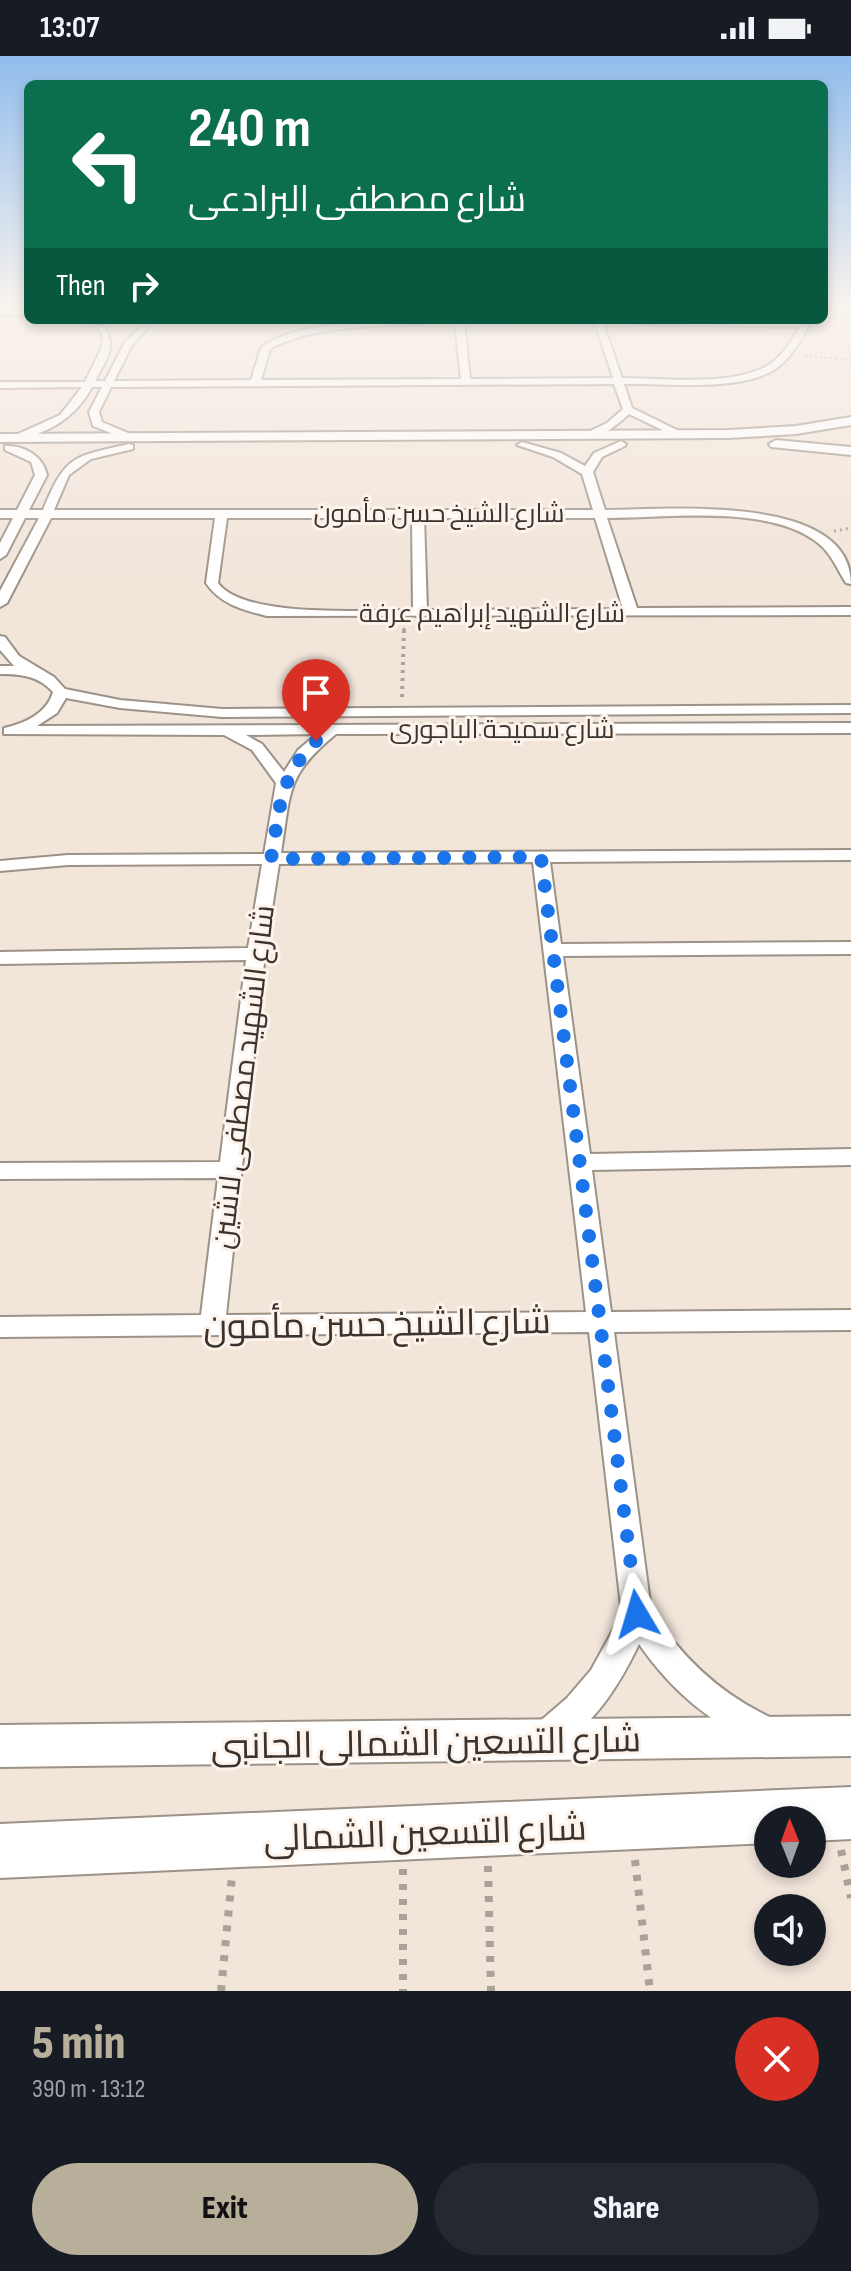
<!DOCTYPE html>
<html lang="en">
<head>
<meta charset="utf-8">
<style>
  body { margin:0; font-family:"Sofia Sans Condensed",Cairo,sans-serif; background:#242831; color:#f1f3f6; height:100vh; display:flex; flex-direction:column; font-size:30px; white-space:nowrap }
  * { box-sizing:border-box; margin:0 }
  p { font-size:26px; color:#9ea1a6 }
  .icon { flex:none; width:44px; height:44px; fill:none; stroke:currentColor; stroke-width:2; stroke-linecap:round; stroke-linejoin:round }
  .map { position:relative; height:1935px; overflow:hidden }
  .drawer { display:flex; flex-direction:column; background:#171b24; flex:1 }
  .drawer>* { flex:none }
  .top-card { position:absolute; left:24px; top:24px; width:804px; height:244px; border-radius:12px; box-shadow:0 4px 12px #0003; background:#0b6e4f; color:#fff; overflow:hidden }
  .needle { width:52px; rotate:359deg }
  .fabs { position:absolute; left:754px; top:1750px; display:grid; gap:16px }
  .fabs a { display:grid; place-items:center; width:72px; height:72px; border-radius:50%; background:#171b24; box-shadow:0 4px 12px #0003; font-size:40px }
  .pin { position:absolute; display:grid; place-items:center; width:68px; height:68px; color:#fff; margin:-82px -34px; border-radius:50% 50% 50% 0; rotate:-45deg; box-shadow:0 0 8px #0007 }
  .pin .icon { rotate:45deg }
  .me { position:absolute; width:88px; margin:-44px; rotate:353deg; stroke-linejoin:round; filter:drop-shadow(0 0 6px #0008) }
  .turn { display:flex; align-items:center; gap:28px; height:168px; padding:0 32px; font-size:36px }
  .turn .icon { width:104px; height:104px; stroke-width:2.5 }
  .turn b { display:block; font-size:56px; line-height:68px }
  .then { display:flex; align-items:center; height:76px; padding:0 32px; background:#0003; gap:16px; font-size:30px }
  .round { display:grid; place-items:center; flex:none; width:84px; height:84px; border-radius:42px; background:#242831 }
  .overview { display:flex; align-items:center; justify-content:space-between; height:136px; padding:0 32px }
  h1 { font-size:48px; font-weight:800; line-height:60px; color:#b7af9a }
  .button { display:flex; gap:16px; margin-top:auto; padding:16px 32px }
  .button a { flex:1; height:92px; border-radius:48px; background:#b7af9a; color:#111; font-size:32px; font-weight:800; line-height:92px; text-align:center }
  .button a+a { background:#242831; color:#f1f3f6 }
  .status { display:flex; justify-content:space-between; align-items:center; height:56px; padding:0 40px; background:#171b24; direction:ltr }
  .status svg { height:22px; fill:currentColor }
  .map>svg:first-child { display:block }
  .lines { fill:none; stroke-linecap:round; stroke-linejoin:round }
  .minor-casing { stroke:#9d9287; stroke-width:4 }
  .tertiary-casing { stroke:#9d9287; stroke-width:4 }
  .primary-casing { stroke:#9d9287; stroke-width:4 }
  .path-far3 { stroke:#aaa198; stroke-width:2; stroke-dasharray:2 3; stroke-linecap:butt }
  .path-far2 { stroke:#aaa198; stroke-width:3; stroke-dasharray:2 4; stroke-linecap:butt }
  .path-far1 { stroke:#aaa198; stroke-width:4; stroke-dasharray:3 5; stroke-linecap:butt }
  .path { stroke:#aaa198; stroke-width:8; stroke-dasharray:6 9; stroke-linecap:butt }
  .minor { fill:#fff; fill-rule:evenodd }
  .tertiary { fill:#fff; fill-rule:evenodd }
  .primary { fill:#fff; fill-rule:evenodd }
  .route { stroke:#1a73e8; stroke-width:14; stroke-dasharray:0 25.2 }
  .labels { text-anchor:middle; stroke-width:6; stroke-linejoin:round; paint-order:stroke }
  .far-street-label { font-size:26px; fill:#39342f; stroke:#fdf3ea }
  .street-label { font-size:30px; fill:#39342f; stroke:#fdf3ea }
  .near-street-label { font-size:36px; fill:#39342f; stroke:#fdf3ea }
</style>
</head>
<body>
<div class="status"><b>13:07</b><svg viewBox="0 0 49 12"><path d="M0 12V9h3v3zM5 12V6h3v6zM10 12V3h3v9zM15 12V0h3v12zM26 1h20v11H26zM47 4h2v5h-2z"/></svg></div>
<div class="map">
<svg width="851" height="1935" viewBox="0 0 851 1935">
  <rect width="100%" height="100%" fill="#f2e5da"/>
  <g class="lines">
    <defs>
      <g id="minor">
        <rect x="0" y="253" width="28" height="6"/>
        <path d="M72 264 97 267 93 270Z"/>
        <path d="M397 264 803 265 812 264C803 281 791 303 774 314 738 336 666 327 624 328L632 352 683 377V381L679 382 629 358C617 369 603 381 586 381V377L607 367 623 353 614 328 111 331 99 356 102 366 133 379 134 381 129 384 93 370 89 356 102 331H92C74 364 49 376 14 385L9 382 60 359 82 331 0 332V326H85L101 293 103 282 98 270H104C118 292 105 305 95 325H105L125 286 145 268 149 271 132 289 114 325 251 324 261 292C290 268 361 266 397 264ZM554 265 595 267 613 322 470 323 464 267ZM455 267 461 323 261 324 270 293C312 268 406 268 455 267ZM603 267 800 271C792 283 785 296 774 305 742 332 663 322 622 322Z"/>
        <path d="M621 385 626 388 625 390 602 401 593 416 605 454C665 454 851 436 851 528L846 527C837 513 831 497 818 487 769 448 667 462 607 462L637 552 851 551V559L267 560C243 554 220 548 206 527L215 462H51L7 547 0 551V535L39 462H25L6 499 0 503V487L13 462H0V454H17L35 419 31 406 5 394V390C24 389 43 400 47 419L29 454H43C66 399 72 401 129 388L133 389V393L91 403 69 419 54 454H593L582 418 553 401 517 389 522 386 561 397 585 410 594 397ZM227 462H412L413 554C369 554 244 563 218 527ZM424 462H595L623 553 427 554Z"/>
        <path d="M0 580 5 581 19 600 54 621 65 633 120 644 222 653 851 649V657L222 661 120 652 66 642 57 657 37 670 851 667V677L336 678C285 720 291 736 281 797L851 794V804L550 806 561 888 851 886V898L563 900 590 1098 851 1093V1109L592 1114 611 1256 851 1254V1274L614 1276 651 1554C682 1602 720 1638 772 1662L777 1673 772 1684 761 1689C709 1667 671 1634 639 1588 620 1628 591 1676 549 1694L538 1689 533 1678 538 1667 567 1642 591 1614 622 1558 589 1276 0 1281V1261L201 1259 218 1122 0 1123V1107L220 1106 246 904 0 908V896L248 892 262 808 68 809 0 815V805L68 799 264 798 276 727 252 694 224 679 4 678V672C23 668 47 658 53 636 39 620 21 618 0 618V610H14L0 594ZM317 678 298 694 284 716 262 688 246 679ZM533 806 586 1256 226 1259 265 898 279 808Z"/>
      </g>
      <g id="tertiary">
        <path d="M851 361V369L796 378 728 382 0 386V378L728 374 796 370Z"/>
        <path d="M776 384 851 391V399L771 391 769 388Z"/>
        <path d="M851 1660V1700L0 1711V1669Z"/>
      </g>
      <path id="primary" d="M851 1731V1783L812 1785V1764H768V1787L0 1822V1768Z"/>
    </defs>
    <use href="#minor" class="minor-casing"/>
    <use href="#tertiary" class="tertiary-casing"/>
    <use href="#primary" class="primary-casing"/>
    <path class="path-far3" d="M805 300 851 304"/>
    <g class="path-far2">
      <path d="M834 475 851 472"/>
      <path d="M404 574V571"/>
    </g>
    <path class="path-far1" d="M402 641 404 572"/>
    <g class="path">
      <path d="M841 1794 851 1842"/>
      <path d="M635 1804 650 1935"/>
      <path d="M488 1810 491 1935"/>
      <path d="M403 1813V1935"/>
      <path d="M221 1935 232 1820"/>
    </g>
    <use href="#minor" class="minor"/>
    <use href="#tertiary" class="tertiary"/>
    <use href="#primary" class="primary"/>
  </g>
  <linearGradient id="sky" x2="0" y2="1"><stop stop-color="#91bdec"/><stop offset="0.48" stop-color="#f9f3ee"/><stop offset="1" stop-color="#f9f3ee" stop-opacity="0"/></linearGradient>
  <rect width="851" height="522" fill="url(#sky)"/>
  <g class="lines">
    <path class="route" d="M316 685C278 722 280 754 271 803L541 801 637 1558"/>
  </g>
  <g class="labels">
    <g class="far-street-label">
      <text x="439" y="466">شارع الشيخ حسن مأمون</text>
      <text x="492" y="566">شارع الشهيد إبراهيم عرفة</text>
      <text x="502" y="682">شارع سميحة الباجورى</text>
    </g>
    <g class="street-label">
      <text transform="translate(243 1021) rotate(-83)" y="10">شارع الشهيد مصطفى لاشين</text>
    </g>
    <g class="near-street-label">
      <text transform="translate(377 1267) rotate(-1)" y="13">شارع الشيخ حسن مأمون</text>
      <text transform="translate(426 1686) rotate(-1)" y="13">شارع التسعين الشمالى الجانبى</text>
      <text transform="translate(425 1776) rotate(-2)" y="13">شارع التسعين الشمالى</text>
    </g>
  </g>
</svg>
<div class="fabs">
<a><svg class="needle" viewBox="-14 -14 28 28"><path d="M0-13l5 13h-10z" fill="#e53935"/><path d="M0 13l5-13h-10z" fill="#9ea1a6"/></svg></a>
<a><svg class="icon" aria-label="sound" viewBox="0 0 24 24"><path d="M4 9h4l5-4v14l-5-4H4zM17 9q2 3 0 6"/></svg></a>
</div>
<div class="pin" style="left:316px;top:685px;background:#d93025"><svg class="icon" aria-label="arrive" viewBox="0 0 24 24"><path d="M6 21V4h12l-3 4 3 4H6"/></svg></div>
<svg class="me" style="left:637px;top:1558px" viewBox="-20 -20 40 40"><path d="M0-17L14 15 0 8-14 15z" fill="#1a73e8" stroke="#fff" stroke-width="4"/></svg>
<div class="top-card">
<div class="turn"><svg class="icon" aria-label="left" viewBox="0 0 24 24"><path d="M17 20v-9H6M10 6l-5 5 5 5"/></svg><div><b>240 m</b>شارع مصطفى البرادعى</div></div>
<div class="then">Then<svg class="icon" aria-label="right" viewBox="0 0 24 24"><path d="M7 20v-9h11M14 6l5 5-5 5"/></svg></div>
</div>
</div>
<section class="drawer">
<div class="overview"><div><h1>5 min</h1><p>390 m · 13:12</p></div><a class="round" style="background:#d93025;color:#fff"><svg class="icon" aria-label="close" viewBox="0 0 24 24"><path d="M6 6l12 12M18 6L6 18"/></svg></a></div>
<div class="button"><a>Exit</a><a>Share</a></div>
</section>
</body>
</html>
